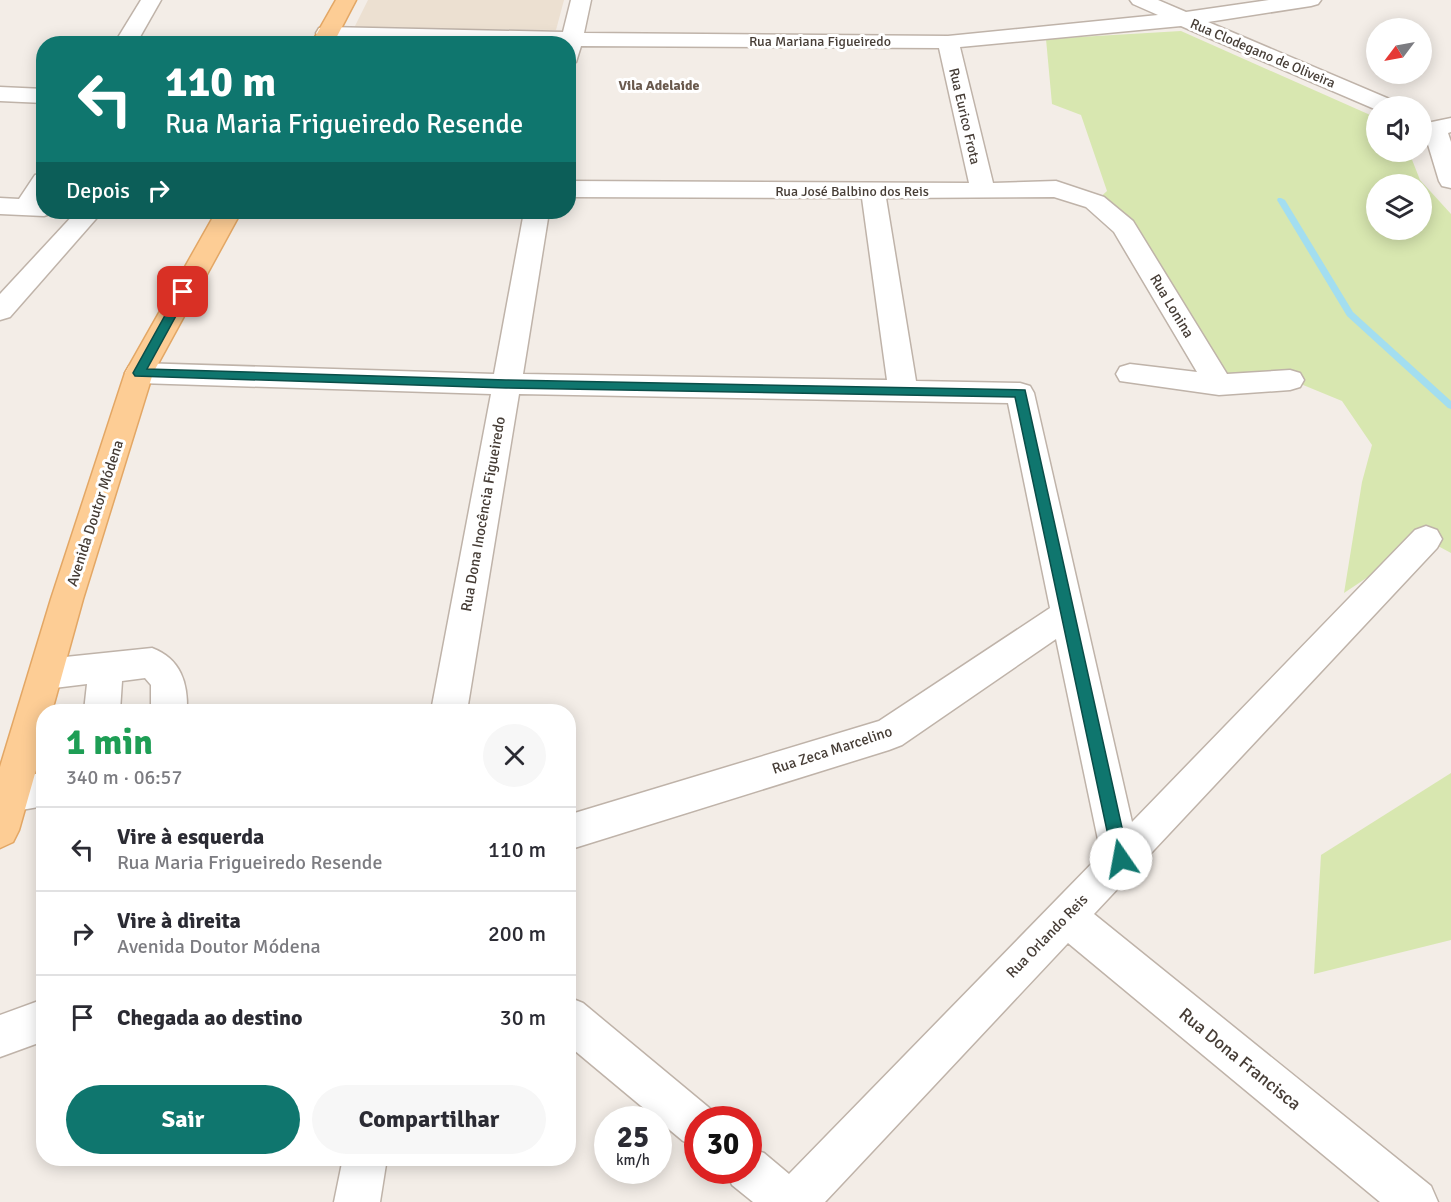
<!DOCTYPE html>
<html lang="pt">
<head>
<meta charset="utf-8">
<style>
  body { margin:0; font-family:Signika,sans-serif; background:#f7f7f7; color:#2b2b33; height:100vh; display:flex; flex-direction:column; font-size:22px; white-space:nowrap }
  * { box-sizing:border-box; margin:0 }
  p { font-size:20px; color:#7c7c81 }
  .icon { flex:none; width:33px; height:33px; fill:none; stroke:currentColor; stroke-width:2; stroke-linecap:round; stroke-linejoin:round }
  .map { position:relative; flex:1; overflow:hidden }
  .sheet { position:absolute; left:36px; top:704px; width:540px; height:462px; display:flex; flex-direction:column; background:#fff; border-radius:24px; box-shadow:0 3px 15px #0003 }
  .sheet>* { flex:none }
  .hud { position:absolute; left:36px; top:36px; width:540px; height:183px; border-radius:24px; box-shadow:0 3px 15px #0003; background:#0f766e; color:#fff; overflow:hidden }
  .needle { width:39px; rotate:238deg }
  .tools { position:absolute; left:1366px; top:18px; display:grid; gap:12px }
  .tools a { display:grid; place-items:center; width:66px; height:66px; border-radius:50%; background:#fff; box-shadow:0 3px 15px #0003; font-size:30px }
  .speed { position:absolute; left:594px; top:1106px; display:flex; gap:12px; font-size:30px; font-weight:700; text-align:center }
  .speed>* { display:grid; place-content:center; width:78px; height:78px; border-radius:50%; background:#fff; box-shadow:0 3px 15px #0003; line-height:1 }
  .speed small { font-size:15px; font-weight:400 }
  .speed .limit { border:9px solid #d22; background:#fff; color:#111 }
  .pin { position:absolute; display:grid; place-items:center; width:51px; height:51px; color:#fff; margin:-26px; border-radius:12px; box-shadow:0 3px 9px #0006 }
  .me { position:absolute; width:66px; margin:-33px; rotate:348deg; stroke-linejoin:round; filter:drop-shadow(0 0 4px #0008) }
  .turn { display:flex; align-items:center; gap:21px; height:126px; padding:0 30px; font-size:27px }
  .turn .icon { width:78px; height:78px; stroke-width:2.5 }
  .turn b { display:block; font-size:42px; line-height:51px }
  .then { display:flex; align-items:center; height:57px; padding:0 30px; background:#0003; gap:12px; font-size:22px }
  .round { display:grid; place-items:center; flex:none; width:63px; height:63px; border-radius:32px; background:#f7f7f7 }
  .overview { display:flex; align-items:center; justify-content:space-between; height:102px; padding:0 30px }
  h1 { font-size:36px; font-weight:700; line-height:45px; color:#1e9e55 }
  .primary-button { display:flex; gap:12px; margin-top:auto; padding:12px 30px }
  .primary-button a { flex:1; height:69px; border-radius:36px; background:#0f766e; color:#fff; font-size:24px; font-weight:700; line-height:69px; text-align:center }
  .primary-button a+a { background:#f7f7f7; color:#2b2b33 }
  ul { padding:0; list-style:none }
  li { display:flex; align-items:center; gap:18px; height:84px; padding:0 30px; border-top:2px solid #e1e1e2 }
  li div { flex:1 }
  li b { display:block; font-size:22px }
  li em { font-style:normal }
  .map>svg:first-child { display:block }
  .education { fill:#ece0d1 }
  .green { fill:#d8e7b0; fill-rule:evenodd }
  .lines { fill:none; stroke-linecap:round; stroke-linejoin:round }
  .stream { fill:#a3def0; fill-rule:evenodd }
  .minor-casing { stroke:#bfb3a9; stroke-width:3 }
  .major-casing { stroke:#e3a765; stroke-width:3 }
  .minor { fill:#fff; fill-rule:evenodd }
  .major { fill:#fdcd95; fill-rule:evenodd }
  .route { fill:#0f766e; stroke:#0a4d48; stroke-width:1.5 }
  .labels { text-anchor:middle; stroke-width:6; stroke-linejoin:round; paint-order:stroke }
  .far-street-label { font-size:14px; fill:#463d36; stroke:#fff }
  .far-neighbourhood-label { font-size:14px; font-weight:bold; fill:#69594d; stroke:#fff }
  .street-label { font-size:15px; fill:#463d36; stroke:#fff }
  .near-street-label { font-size:18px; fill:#463d36; stroke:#fff }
</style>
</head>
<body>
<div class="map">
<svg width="1451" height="1202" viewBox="0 0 1451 1202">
  <rect width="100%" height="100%" fill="#f3ede7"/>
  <path class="education" d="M368 0H564L556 30 354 28Z"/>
  <g class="green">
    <path d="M1181 31 1377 118V152H1409L1420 180 1451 214V553L1425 539 1344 593 1362 482 1372 445 1342 401 1291 380 1219 385 1095 202 1107 191 1081 115 1052 104 1046 39ZM1377 184H1422V230H1377Z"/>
    <path d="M1451 773V940L1314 974 1321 855Z"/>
  </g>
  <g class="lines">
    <path class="stream" d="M1278 198H1281L1285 200 1353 312 1451 401V409L1448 408 1347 316 1277 200Z"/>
    <defs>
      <g id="minor">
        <path d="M141 0H161L136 44H114Z"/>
        <path d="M571 0H591L584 33 948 36 1158 15 1133 4 1130 0H1158L1186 12 1269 0H1321L1318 4 1311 6 1208 22 1394 101 1397 106H1377V110L1181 26 960 47 993 183 1056 181 1104 197 1133 221 1227 374 1290 370 1300 373 1304 380 1300 387 1290 390 1219 395 1120 381 1116 374 1120 367 1130 364 1197 372 1114 232 1086 207 1054 197 886 198 916 381 1020 383 1030 386 1034 393 1132 822 1415 530 1426 526 1437 530 1442 539 1437 548 1094 914 1431 1186 1438 1202H1380L1068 943 825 1202H753L732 1185 726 1170H748V1147L764 1153 789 1174 1101 854 1056 639 902 745 889 750 568 850V815L879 721 1050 608 1008 403 519 394 467 711H431L491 394 139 383 129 380 125 373 129 366 139 363 494 374 524 212H549L523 374 887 380 862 198 568 197V181L969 183 939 48 581 46 576 62 568 63V44L327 39 319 38 316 33 319 28 327 27 563 32Z"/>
        <path d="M0 87 44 89V103L0 101Z"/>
        <path d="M1451 118V132L1448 133 1451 142V188L1442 186 1439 181 1423 128 1427 123Z"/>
        <path d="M44 173V212H54L53 213 44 216 0 214V198L19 199 35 175Z"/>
        <path d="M76 212H102L10 317 0 320V294Z"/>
        <path d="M152 648C181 659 188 683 187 711H151V685L145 678 122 681 120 711H84L87 684 46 689 34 684 29 674 34 664 46 659Z"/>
        <path d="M44 772V806L10 812 0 808V782Z"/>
        <path d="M568 997 583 1003 713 1111 717 1119H698V1148L683 1141 568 1045Z"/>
        <path d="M44 999V1041L0 1057V1015Z"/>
        <path d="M343 1158H387L380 1202H334Z"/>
      </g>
      <g id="major">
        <path d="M336 0H356L333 44H311Z"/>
        <path d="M216 212H241L153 373 83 599 52 711H44V742L19 830 13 842 0 848V767L51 599 125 373Z"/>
      </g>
    </defs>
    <use href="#minor" class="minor-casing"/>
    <use href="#major" class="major-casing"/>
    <use href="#minor" class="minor"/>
    <use href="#major" class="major"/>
  </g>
  <path class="route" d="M183 289 189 292 147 369 506 380 1025 390 1129 859 1126 864 1121 866 1115 864 1113 859 1015 397 506 388 135 376 133 373 178 292Z"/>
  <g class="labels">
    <g class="far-street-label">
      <text x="820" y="46">Rua Mariana Figueiredo</text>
      <text transform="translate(1263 53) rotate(23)" y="5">Rua Clodegano de Oliveira</text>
      <text transform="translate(965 116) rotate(77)" y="5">Rua Eurico Frota</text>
      <text x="852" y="196">Rua José Balbino dos Reis</text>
    </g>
    <g class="far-neighbourhood-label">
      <text x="659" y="90">Vila Adelaide</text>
    </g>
    <g class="street-label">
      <text transform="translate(1172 306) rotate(59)" y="5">Rua Lonina</text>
      <text transform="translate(95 513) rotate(-72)" y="5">Avenida Doutor Módena</text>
      <text transform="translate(483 514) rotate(-80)" y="5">Rua Dona Inocência Figueiredo</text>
      <text transform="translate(832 750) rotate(-18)" y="5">Rua Zeca Marcelino</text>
      <text transform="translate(1047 936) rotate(-46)" y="5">Rua Orlando Reis</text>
    </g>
    <g class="near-street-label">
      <text transform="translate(1240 1059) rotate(39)" y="6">Rua Dona Francisca</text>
    </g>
  </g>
</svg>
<div class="tools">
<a><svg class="needle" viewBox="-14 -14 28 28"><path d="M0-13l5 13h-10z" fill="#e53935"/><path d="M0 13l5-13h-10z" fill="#7c7c81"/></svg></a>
<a><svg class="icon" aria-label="sound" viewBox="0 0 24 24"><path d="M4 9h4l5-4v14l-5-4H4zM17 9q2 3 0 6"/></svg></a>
<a><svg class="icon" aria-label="layers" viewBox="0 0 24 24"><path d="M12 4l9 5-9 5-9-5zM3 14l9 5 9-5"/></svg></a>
</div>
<div class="speed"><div>25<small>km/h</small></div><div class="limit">30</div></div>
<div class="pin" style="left:183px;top:292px;background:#d93025"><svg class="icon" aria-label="arrive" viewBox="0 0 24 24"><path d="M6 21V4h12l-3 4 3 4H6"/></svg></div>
<svg class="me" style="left:1121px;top:859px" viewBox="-20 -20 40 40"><circle r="19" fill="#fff"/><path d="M0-13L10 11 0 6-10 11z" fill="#0f766e"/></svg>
<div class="hud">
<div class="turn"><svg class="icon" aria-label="left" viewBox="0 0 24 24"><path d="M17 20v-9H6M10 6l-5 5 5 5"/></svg><div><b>110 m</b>Rua Maria Frigueiredo Resende</div></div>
<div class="then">Depois<svg class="icon" aria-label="right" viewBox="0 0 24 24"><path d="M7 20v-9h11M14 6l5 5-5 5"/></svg></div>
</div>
<section class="sheet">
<div class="overview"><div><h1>1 min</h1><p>340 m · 06:57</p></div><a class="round"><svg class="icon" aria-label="close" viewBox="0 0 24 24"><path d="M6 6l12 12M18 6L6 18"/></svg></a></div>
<ul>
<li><svg class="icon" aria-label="left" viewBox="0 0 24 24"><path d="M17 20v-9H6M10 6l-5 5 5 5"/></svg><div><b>Vire à esquerda</b><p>Rua Maria Frigueiredo Resende</p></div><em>110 m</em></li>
<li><svg class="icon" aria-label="right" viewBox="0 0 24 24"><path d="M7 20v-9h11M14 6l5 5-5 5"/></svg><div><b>Vire à direita</b><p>Avenida Doutor Módena</p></div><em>200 m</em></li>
<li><svg class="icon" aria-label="arrive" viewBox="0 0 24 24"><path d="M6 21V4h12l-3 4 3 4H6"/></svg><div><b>Chegada ao destino</b></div><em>30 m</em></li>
</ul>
<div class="primary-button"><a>Sair</a><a>Compartilhar</a></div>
</section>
</div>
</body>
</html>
